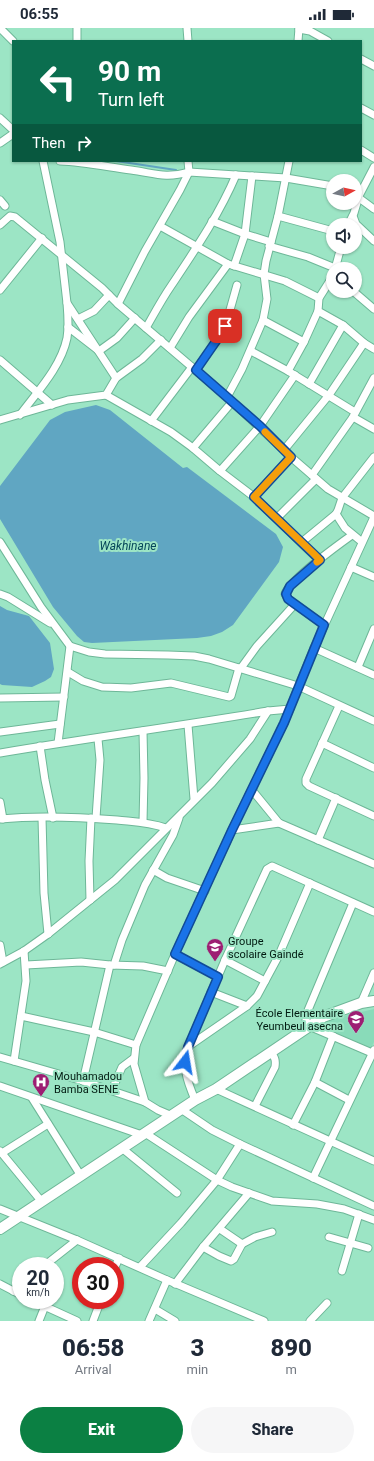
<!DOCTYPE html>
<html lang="en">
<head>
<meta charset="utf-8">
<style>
  body { margin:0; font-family:Roboto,sans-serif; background:#f6f6f7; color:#1f2937; height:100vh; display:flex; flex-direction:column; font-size:15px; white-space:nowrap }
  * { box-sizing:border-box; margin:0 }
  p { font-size:13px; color:#747a83 }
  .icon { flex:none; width:22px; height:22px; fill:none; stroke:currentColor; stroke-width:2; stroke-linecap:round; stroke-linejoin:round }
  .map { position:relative; height:1293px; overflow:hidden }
  .sheet { display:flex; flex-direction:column; background:#fff; flex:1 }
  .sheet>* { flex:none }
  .guide { position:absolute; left:12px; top:12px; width:350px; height:122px; border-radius:0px; box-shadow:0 1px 3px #0004; background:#0b6e4f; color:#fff; overflow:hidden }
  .needle { width:26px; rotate:82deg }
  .tools { position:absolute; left:326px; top:146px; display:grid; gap:8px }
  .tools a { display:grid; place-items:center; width:36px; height:36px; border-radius:50%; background:#fff; box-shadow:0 1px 3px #0004; font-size:20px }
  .speed { position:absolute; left:12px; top:1229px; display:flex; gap:8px; font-size:20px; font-weight:700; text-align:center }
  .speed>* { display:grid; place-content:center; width:52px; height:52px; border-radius:50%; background:#fff; box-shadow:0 1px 3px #0004; line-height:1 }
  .speed small { font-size:10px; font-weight:400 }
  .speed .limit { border:6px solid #d22; background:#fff; color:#111 }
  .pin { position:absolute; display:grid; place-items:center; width:34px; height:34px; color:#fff; margin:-17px; border-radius:8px; box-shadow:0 2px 6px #0006 }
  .me { position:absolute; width:44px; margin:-22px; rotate:14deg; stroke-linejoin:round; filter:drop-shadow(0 0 3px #0008) }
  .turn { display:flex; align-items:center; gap:14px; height:84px; padding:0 20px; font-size:18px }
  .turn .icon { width:52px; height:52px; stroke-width:2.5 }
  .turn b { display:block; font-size:28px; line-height:34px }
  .then { display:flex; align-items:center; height:38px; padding:0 20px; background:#0003; gap:8px; font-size:15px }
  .eta { display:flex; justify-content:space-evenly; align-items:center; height:68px; text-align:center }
  .eta b { font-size:24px; font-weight:800; line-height:28px }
  .cta { display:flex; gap:8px; margin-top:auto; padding:8px 20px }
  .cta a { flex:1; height:46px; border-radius:24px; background:#0b8043; color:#fff; font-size:16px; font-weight:800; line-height:46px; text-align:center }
  .cta a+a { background:#f6f6f7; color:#1f2937 }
  .status { display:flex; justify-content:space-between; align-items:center; height:28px; padding:0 20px; background:#fff; direction:ltr }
  .status svg { height:11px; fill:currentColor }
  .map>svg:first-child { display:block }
  .built { fill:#89dbb9 }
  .water { fill:#60a6c2 }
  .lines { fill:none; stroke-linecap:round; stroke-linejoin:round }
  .stream { stroke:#60a6c2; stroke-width:2 }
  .street-casing { stroke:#6eb798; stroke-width:9 }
  .secondary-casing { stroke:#6eb798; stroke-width:12 }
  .street { stroke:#fff; stroke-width:7 }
  .secondary { stroke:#fff; stroke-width:10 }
  .route-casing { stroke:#114b97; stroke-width:10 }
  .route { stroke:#1a73e8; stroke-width:7 }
  .slow { stroke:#f59e0b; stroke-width:7 }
  .labels { text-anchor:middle; stroke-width:4; stroke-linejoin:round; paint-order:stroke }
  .poi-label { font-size:11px; fill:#001b11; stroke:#9ce5c5; text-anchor:start }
  .water-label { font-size:12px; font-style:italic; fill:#054558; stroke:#9ce5c5 }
</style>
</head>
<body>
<div class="status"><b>06:55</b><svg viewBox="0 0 49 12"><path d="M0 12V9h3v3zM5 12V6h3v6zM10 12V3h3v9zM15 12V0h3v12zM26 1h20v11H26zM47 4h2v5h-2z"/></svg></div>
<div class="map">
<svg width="374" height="1293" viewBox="0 0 374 1293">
  <rect width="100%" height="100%" fill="#9ce5c5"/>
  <path class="built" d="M374 981V1014L371 1020 322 999 332 991Z"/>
  <g class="water">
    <path d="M96 377 110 382 183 440 187 439 276 506 283 519 279 534 233 597 222 604 211 608 197 610 92 615 84 614 77 608 53 579 0 491V458L50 392 65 384Z"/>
    <path d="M0 578 7 582 29 588 50 615 54 641 51 649 45 653 32 659 2 657 0 656Z"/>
  </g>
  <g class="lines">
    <path class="stream" d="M116 133 176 142"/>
    <defs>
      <g id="street">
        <path d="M0 0 13 13"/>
        <path d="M187 0 188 13"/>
        <path d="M299 1 310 3 328 13"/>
        <path d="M77 13V0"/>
        <path d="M298 13 299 0"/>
        <path d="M361 31 374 38"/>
        <path d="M361 80 374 87"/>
        <path d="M0 90 13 102"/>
        <path d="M0 115 13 106"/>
        <path d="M361 122 374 130"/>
        <path d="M43 133 60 214 67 275 116 350"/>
        <path d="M60 133C84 134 108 139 131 142 154 145 165 151 189 144L286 150 333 158"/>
        <path d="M355 167 374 181"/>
        <path d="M0 172 5 178"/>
        <path d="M278 188 333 203"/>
        <path d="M353 188 356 196 374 213"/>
        <path d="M212 193 245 206 271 214"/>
        <path d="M0 197 10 188 15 189 102 260 118 276 227 369 291 429 328 461 374 488"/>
        <path d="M348 197 354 185 359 168 374 139"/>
        <path d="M160 198 228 236 285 253 319 270"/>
        <path d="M269 218 308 229 335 240"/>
        <path d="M234 238 245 206 252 148"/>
        <path d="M335 241 341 219"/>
        <path d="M333 248 319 270 318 283 343 297 364 315 374 321"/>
        <path d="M0 262 42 210"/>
        <path d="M353 263 374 281"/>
        <path d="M118 276 145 223 180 162 189 144 188 133"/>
        <path d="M78 291 94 283 109 267"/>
        <path d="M263 292 304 314"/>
        <path d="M68 299 99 323 117 310 135 290"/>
        <path d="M146 300C154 286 162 271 171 258 195 222 219 187 236 147"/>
        <path d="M170 320 189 289 228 236"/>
        <path d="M251 323 288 343 355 384"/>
        <path d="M0 332 52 377"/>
        <path d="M196 342 221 306 228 289 237 257"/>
        <path d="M288 343 304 314 318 283"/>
        <path d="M309 356 343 297"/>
        <path d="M106 367 171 404 193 420 220 443 254 469 319 532"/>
        <path d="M227 369 242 341 263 292 267 271 264 246 266 233 278 188 289 133"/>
        <path d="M20 387C37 364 61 339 67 310 69 298 68 287 67 275"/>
        <path d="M353 389 374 401"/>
        <path d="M0 392 68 372 106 367 116 350 142 331 161 312"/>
        <path d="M151 393 192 339"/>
        <path d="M193 420 232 374"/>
        <path d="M284 422 329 367 364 315"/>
        <path d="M220 443 260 398 295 347"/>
        <path d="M312 447 353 389 374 350"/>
        <path d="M254 469 291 429"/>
        <path d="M336 486 345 500 362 514"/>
        <path d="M277 490 316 451"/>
        <path d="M0 514 41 579 70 618 89 624 105 626 168 627 194 628 209 631 298 658 374 693"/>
        <path d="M302 514 336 486 338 482 342 470 374 429"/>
        <path d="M351 539 374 549"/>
        <path d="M0 566 8 569 50 595"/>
        <path d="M324 597 288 571 285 566C290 552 338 517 352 507"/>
        <path d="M314 620 374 647"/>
        <path d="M358 639 374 601"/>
        <path d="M241 640 257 618 295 576"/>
        <path d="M68 644 83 653 102 659 131 660 171 655 229 669 231 668 239 640"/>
        <path d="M0 670 64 669"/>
        <path d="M339 678 306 751V755L309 758 374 788"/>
        <path d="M188 697 194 771"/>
        <path d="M143 703 144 750 143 794"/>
        <path d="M0 704 60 696"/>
        <path d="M58 715 70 618"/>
        <path d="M322 715 374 740"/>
        <path d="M40 718 45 752 53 790"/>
        <path d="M0 725C89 710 179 698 268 683L290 681"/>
        <path d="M252 762 279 795 374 836"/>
        <path d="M0 774 3 791"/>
        <path d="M42 790 44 865 48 906"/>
        <path d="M96 790 100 732 98 711"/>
        <path d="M0 791C39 787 79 789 117 792 136 794 148 794 166 800"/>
        <path d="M232 802 279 795"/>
        <path d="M318 812 336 770"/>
        <path d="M153 842 167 850 205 863"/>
        <path d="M90 872 89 833 91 790"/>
        <path d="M353 875 306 987V992L309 998 372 1025"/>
        <path d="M0 917 3 934"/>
        <path d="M175 926 218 949"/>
        <path d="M225 932 265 953"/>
        <path d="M0 936 24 923 48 906 115 852 212 755 250 711 268 683"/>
        <path d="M26 937 81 934 110 937 143 938 168 943"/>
        <path d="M114 937 122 912 145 857 173 807 179 790"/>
        <path d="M211 964 247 978"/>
        <path d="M361 975 374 945"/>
        <path d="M21 988 94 1004 136 1017"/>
        <path d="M189 1018 247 978 257 968 278 929 310 855"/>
        <path d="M0 1029 83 1053 145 1074"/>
        <path d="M14 1033 26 953 24 923"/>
        <path d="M83 1053 110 937"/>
        <path d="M315 1054 349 1072"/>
        <path d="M0 1058 142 1107"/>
        <path d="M216 1061 374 1133"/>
        <path d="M112 1062 122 1039 134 1030"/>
        <path d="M32 1070 81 1148"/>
        <path d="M195 1072C186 1050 183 1043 188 1019L225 932 267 841 272 838 374 884"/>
        <path d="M255 1078 275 1039C276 1032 275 1030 271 1024"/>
        <path d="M181 1081 212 1102 240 1116 374 1178"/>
        <path d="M172 1088 158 1082 145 1074 134 1036 136 1017 175 926 232 802 284 695 314 620 374 489"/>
        <path d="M293 1097 315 1054 333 1008"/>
        <path d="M145 1105 217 1152 232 1159 272 1173 317 1176 344 1181 374 1192"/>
        <path d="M123 1121 177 1165"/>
        <path d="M0 1123 42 1174"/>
        <path d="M2 1125 48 1096"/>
        <path d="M313 1150 374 1022"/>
        <path d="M0 1181 77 1212 167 1252 264 1293"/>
        <path d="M220 1201 242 1216 255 1209 272 1204"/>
        <path d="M329 1209 368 1220"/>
        <path d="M203 1219 219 1228 231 1233 234 1231 242 1216"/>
        <path d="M44 1238 77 1212"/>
        <path d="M115 1239 119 1230"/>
        <path d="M140 1239 181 1195 217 1152 240 1116"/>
        <path d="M342 1243 359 1186"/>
        <path d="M0 1256 21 1267"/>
        <path d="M175 1256 203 1219 249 1165"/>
        <path d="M13 1263 21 1257"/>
        <path d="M31 1272 77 1293"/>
        <path d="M155 1281 175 1293"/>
        <path d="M39 1293 45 1278"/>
        <path d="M93 1293 101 1272"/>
        <path d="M149 1293 167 1252"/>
        <path d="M310 1293 327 1275"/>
      </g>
      <path id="secondary" d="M0 1201 195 1072 216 1061 323 989 361 975 374 973"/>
    </defs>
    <use href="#street" class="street-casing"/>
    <use href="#secondary" class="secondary-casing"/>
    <use href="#street" class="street"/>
    <use href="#secondary" class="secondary"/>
  </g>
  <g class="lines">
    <defs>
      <path id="route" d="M185 1034 188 1019 218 949 175 926 232 802 284 695 324 597 288 571 286 566 290 558 320 532 254 469 291 429 260 398 196 342 221 306 225 298"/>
    </defs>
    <use href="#route" class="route-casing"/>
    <use href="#route" class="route"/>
    <path class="slow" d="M265 404 291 429 254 469 313 525 320 532 317 534"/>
  </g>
  <defs>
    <symbol id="school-pin" viewBox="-11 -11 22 30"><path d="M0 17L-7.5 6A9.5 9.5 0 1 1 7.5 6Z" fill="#9d1e73" stroke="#9ce5c5"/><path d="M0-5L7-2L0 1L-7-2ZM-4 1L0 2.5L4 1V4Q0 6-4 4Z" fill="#fff"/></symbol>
    <symbol id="hospital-pin" viewBox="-11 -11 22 30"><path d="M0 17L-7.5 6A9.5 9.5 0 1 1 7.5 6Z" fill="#9d1e73" stroke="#9ce5c5"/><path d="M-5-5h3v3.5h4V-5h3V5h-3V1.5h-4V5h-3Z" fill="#fff"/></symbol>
  </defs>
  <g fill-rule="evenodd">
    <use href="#school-pin" x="205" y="909" width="20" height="27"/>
    <use href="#school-pin" x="346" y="981" width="20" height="27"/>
    <use href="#hospital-pin" x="31" y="1044" width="20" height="27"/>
  </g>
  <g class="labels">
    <g class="poi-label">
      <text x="228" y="917">Groupe<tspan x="228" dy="13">scolaire Gaindé</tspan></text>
      <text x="343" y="989" text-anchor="end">École Elementaire<tspan x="343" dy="13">Yeumbeul asecna</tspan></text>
      <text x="54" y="1052">Mouhamadou<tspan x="54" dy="13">Bamba SENE</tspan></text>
    </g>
    <g class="water-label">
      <text x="128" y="522">Wakhinane</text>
    </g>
  </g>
</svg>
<div class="tools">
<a><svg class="needle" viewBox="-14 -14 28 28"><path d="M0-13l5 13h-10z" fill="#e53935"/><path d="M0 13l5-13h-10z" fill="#747a83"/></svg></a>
<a><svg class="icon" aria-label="sound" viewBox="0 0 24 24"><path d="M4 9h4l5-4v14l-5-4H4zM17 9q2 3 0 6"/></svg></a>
<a><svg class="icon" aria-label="search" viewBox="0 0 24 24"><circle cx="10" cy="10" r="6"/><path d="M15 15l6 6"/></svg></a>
</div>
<div class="speed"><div>20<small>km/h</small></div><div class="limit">30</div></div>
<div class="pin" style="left:225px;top:298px;background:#d93025"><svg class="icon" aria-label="arrive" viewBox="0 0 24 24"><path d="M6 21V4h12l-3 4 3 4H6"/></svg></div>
<svg class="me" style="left:185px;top:1034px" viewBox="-20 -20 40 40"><path d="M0-17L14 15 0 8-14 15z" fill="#1a73e8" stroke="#fff" stroke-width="4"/></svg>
<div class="guide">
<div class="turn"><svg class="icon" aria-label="left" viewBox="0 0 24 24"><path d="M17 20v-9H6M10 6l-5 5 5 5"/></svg><div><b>90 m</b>Turn left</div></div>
<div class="then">Then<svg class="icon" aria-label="right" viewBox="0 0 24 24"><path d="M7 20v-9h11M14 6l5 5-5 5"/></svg></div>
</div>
</div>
<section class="sheet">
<div class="eta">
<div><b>06:58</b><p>Arrival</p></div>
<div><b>3</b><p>min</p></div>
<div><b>890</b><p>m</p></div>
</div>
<div class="cta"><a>Exit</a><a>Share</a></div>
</section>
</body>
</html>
